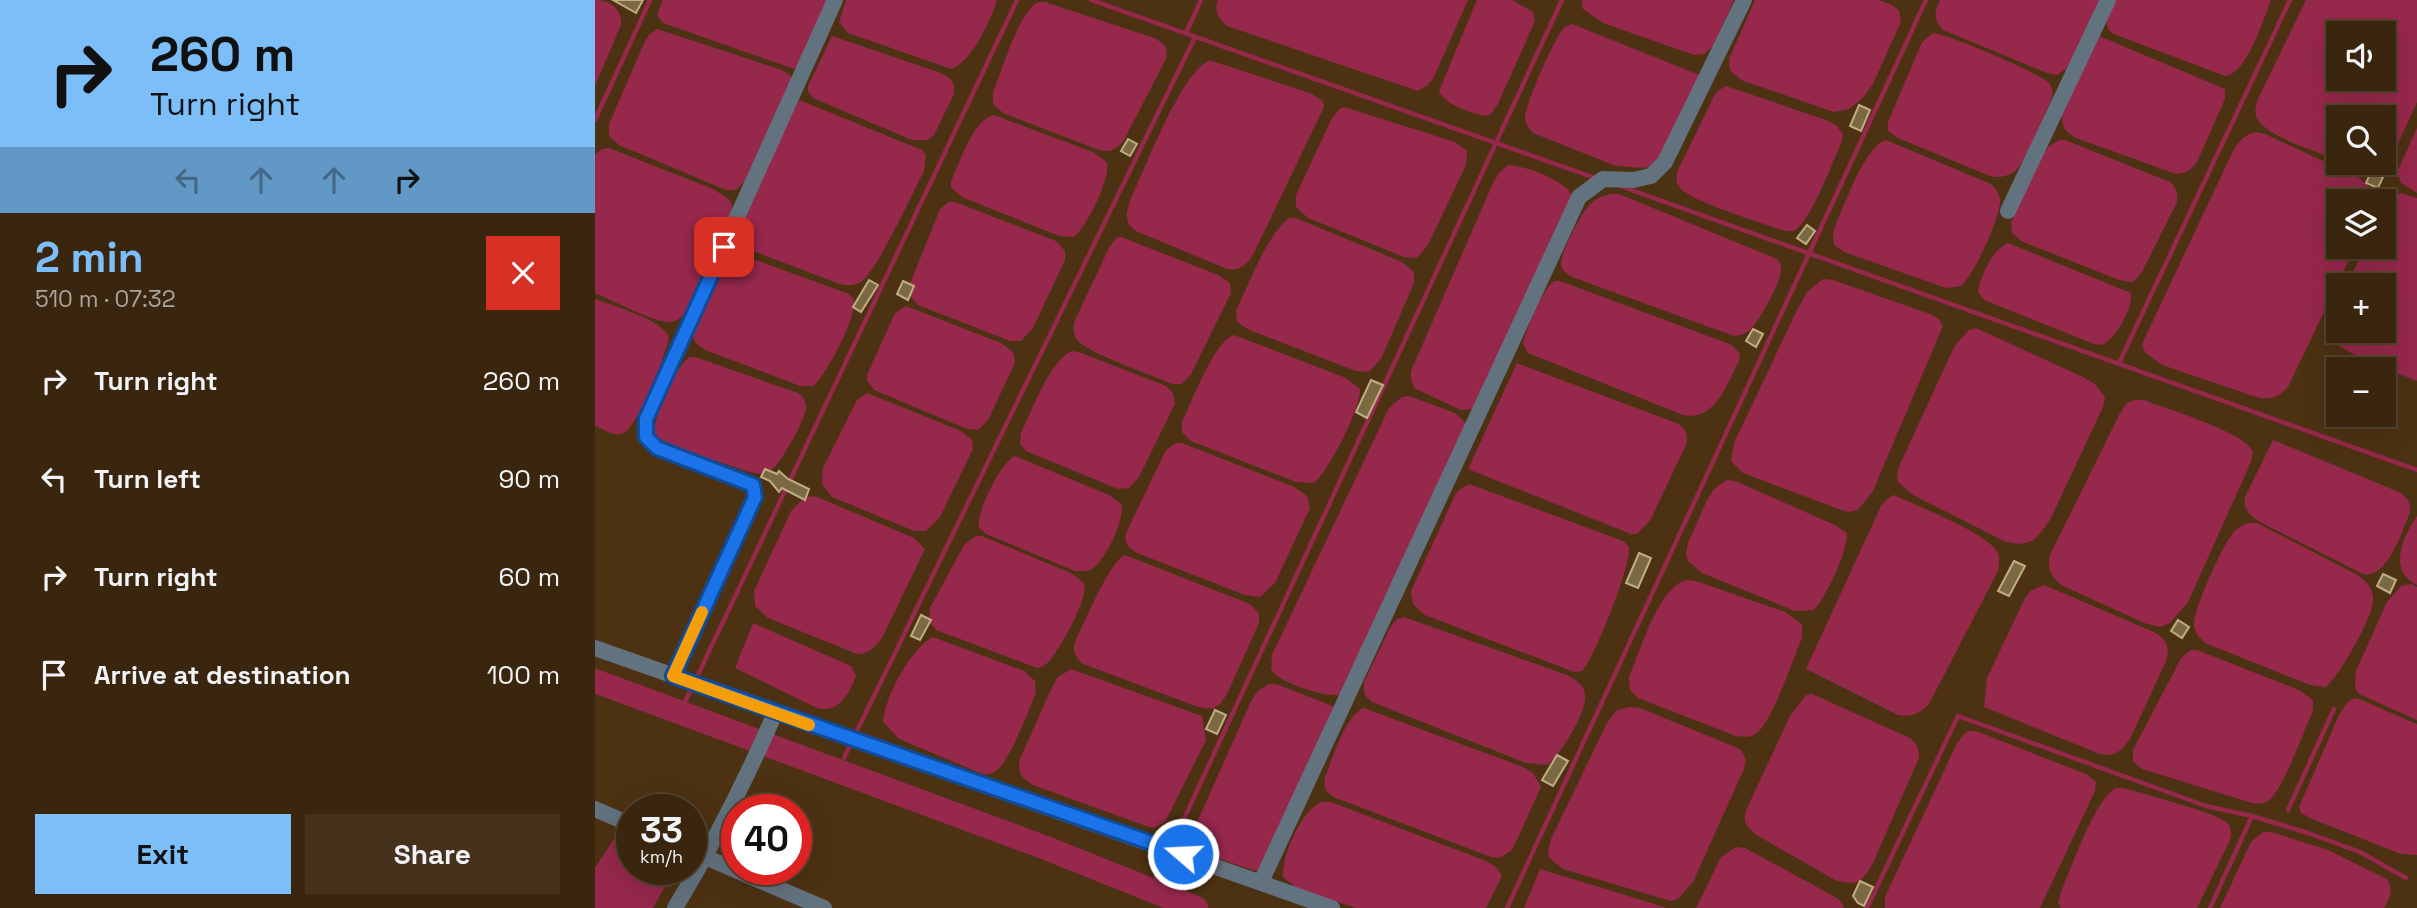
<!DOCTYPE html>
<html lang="en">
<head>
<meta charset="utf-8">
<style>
  body { margin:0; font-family:"Space Grotesk",sans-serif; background:#45311c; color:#f1f3f6; height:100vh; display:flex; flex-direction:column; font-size:26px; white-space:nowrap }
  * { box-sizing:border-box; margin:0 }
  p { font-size:23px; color:#aba59e }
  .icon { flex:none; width:38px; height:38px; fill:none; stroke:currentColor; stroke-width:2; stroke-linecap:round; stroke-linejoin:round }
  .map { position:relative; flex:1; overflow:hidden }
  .details { display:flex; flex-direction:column; background:#3a250e; width:595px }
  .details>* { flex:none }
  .guide { background:#7bbef8; color:#111; overflow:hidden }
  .controls { position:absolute; left:1731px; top:21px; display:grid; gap:14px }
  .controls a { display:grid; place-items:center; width:70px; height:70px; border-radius:0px; background:#3a250e; box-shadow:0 7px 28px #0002,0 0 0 2px #54422e; font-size:35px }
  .speed { position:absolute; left:21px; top:794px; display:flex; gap:14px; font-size:35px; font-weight:700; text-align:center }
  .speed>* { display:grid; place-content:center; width:91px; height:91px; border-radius:50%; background:#3a250e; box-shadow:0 7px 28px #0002,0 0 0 2px #54422e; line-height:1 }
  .speed small { font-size:18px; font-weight:400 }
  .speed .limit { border:10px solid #d22; background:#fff; color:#111 }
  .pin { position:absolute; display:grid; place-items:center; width:60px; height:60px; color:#fff; margin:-30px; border-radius:14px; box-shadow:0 4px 10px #0006 }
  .me { position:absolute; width:77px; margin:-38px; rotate:289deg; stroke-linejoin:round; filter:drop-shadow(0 0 5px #0008) }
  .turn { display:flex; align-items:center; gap:24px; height:147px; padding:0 35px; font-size:32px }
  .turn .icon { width:91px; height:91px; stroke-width:2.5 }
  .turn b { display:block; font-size:49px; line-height:60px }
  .lanes { display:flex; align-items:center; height:66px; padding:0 35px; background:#0003; justify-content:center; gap:35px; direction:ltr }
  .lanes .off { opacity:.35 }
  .round { display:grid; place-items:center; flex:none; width:74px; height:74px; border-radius:0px; background:#45311c }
  .head { display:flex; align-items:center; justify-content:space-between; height:119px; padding:0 35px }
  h1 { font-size:42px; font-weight:700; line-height:52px; color:#7bbef8 }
  .action { display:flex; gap:14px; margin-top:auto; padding:14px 35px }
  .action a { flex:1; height:80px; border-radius:0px; background:#7bbef8; color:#111; font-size:28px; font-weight:700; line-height:80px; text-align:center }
  .action a+a { background:#45311c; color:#f1f3f6 }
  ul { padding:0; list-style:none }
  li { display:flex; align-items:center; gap:21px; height:98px; padding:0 35px }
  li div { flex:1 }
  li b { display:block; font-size:26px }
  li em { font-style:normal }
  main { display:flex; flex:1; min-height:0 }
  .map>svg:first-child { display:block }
  .water { fill:#96284c; fill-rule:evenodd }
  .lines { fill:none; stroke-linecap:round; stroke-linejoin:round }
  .stream { stroke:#96284c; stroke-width:4.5 }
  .river { stroke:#96284c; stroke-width:24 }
  .building { fill:#7b6942; stroke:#c0ad84; stroke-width:2 }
  .minor { stroke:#63727f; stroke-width:16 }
  .route-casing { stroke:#114b97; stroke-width:18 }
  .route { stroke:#1a73e8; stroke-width:12 }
  .slow { stroke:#f59e0b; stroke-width:12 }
</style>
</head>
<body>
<main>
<section class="details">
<div class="guide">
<div class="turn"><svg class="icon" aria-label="right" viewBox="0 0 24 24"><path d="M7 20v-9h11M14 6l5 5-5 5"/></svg><div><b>260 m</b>Turn right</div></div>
<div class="lanes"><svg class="icon off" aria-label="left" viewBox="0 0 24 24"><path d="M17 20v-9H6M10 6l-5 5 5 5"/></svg><svg class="icon off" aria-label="ahead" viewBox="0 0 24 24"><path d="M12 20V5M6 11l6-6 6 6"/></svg><svg class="icon off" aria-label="ahead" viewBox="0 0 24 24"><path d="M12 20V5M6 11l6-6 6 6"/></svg><svg class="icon" aria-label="right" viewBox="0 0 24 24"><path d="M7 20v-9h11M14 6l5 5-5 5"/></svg></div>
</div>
<div class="head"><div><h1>2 min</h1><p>510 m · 07:32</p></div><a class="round" style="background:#d93025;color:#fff"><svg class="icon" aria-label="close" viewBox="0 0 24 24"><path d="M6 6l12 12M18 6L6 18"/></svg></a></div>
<ul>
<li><svg class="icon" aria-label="right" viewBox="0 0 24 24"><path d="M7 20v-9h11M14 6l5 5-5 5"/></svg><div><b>Turn right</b></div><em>260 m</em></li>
<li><svg class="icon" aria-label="left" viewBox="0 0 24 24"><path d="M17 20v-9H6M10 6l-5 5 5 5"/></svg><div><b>Turn left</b></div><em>90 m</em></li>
<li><svg class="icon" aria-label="right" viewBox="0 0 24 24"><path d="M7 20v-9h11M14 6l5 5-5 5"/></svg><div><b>Turn right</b></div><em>60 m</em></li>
<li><svg class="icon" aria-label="arrive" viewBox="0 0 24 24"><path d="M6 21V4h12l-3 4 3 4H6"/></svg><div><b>Arrive at destination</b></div><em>100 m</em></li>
</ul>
<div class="action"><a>Exit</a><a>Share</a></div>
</section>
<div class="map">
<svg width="1822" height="908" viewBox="0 0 1822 908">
  <rect width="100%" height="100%" fill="#4d3113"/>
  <g class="water">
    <path d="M0 0C15 0 27 9 26 25L0 86Z"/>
    <path d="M68 0H237L203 68 199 69 68 23 62 15Z"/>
    <path d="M251 0H402C396 20 376 63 356 69L253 33 244 22Z"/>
    <path d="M623 0H873L838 79 832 86 823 91 632 26C623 19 619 11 623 0Z"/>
    <path d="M882 0H917L938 12 940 21 903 104 896 114 891 116C876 113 850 105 844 91Z"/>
    <path d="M987 0H1139L1118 46 1109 54 1099 55 1008 23 988 9Z"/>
    <path d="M1160 0H1284L1297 5 1304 10 1306 22 1278 84 1267 99 1254 109 1239 112 1146 80 1135 70 1134 59Z"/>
    <path d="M1345 0H1505L1475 66 1462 75 1452 73 1348 30C1338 19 1339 13 1345 0Z"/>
    <path d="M1519 0H1676C1668 20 1652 74 1630 76L1519 34 1514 30 1510 20Z"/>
    <path d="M1711 0H1822V102L1802 146 1794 159 1785 167 1775 170 1764 169 1749 163H1788V117H1743V160C1724 152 1671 137 1662 118 1659 113 1661 107 1662 101ZM1743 33H1788V79H1743Z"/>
    <path d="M443 2H450L562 39 571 47 572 57 528 142C518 151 514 153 501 149L408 113 398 104V92C407 71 424 11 443 2Z"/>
    <path d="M977 24 1107 76 1062 162 1050 168 1021 166 938 133C935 129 931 125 930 119 929 107 959 39 968 29 972 25 972 26 977 24Z"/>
    <path d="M62 29 187 70 196 76V80L150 181 141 190H131L24 145 14 136V124L50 41 54 35Z"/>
    <path d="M1338 33C1353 34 1445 73 1454 83 1458 88 1458 92 1457 98 1448 117 1434 156 1421 170 1413 177 1404 178 1395 176L1303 138 1293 131V122L1327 42Z"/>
    <path d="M237 36 343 72C354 77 361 81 359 94L339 135 333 140H317L218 98 213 91V86Z"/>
    <path d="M1504 36 1630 89V99L1602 162C1596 170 1592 173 1581 174L1481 138C1470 132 1466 126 1467 113Z"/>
    <path d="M614 61 620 62 715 93 728 101 729 107 658 255C650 266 645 271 632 269L541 231C529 223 531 214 535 201 549 171 586 72 614 61Z"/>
    <path d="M1131 86 1231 120 1241 125 1248 134 1247 141C1239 159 1215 223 1200 230 1194 233 1189 230 1183 229 1163 221 1097 202 1085 188 1081 183 1081 178 1082 172L1121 92Z"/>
    <path d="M204 100 327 150 331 155 329 171C318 192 282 271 267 281 260 286 253 286 245 284L158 251C153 248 148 245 146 240 139 219 192 123 204 100Z"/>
    <path d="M749 107 860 142 872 151 871 165 833 245 822 258 809 257 713 218 701 207V195L736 120 744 109Z"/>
    <path d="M399 115 498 152 512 162C516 178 492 226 479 237L464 236 369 198 356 188V181C365 163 378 119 399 115Z"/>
    <path d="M1822 128V193L1806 183 1802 172Z"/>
    <path d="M1661 132 1670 134 1763 177 1777 190 1778 201H1743V247H1760L1693 387C1683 398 1676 400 1661 397L1567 365 1550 352 1547 344 1637 153C1643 142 1648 135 1661 132Z"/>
    <path d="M1291 140 1396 184C1400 188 1403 192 1405 198 1407 215 1379 275 1366 286L1351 288 1249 252 1239 245 1238 232C1247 211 1270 145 1291 140Z"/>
    <path d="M1464 140H1470L1575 182C1581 188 1583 192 1582 202L1547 272 1538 282 1524 280 1426 241 1417 233 1416 223 1447 156 1453 147Z"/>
    <path d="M14 148 118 189 134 199 137 205 136 213 93 310C87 316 83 322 74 322 58 322 17 300 0 293V155L7 149Z"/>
    <path d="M913 165C928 165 972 181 977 196L879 409 866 410 819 388 816 378V371L898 183 904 173Z"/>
    <path d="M1805 193 1822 198V381C1804 373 1734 351 1733 330 1733 322 1740 312 1743 304V331H1788V285H1752L1770 247H1788C1788 227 1783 204 1805 193Z"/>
    <path d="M1016 194H1024L1182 259C1185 264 1186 264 1186 270 1186 283 1164 321 1155 330 1150 334 1145 335 1139 336L977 277C973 274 967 271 966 265 965 253 987 212 995 204 1001 198 1008 196 1016 194Z"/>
    <path d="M354 202H360L461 241 470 251V260L438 328 426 341H415L323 305 314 295 316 281 345 209Z"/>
    <path d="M695 218H701L807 262 819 272V283L786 359 774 372 761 371 654 330 642 322 641 311C652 288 674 230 695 218Z"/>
    <path d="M526 237 623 275 635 283 636 293 596 374 587 384H577C557 375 495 354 483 341 478 335 478 327 480 320L514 248 521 238Z"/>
    <path d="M1413 243 1536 293C1538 308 1521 339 1507 345L1499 344 1389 300 1383 291C1386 275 1397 250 1413 243Z"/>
    <path d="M142 253 254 294 258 298C265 313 231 375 218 386H205L110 350C100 343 95 338 97 325L133 260Z"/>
    <path d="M1228 279 1238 280 1335 314 1344 319 1348 326 1278 491 1263 510 1253 512 1241 508 1148 473 1136 461 1139 443 1202 310 1212 292Z"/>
    <path d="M959 281H965L1137 345 1145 354 1144 361C1132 384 1120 422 1088 415L933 353 928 343C933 326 946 292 959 281Z"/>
    <path d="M0 299C18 306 67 319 74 337 71 353 42 432 26 434 18 436 8 429 0 426Z"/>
    <path d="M311 306 406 343 418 352 420 363 393 420 383 430 372 429 279 390 272 380V375L300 313Z"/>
    <path d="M1381 328 1488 377 1500 384 1510 397 1508 407 1456 518C1442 539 1436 549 1409 541L1318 495 1303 482 1302 473 1306 462 1360 345 1374 330Z"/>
    <path d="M639 335 751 378 765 389C767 406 733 473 719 483L701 482 596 441 587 432V422C597 402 619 341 639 335Z"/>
    <path d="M477 351 484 352 571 386 578 393 580 404 544 477 534 488 523 489 431 451 425 444 426 433C437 411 454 361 477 351Z"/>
    <path d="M95 357H100L203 393C208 397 211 401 211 407 211 418 186 464 176 470 169 475 163 474 155 472L71 445 60 437C55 423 81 364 95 357Z"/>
    <path d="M922 363 1084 424C1092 431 1093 435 1091 445L1055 521 1042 534H1036L873 469Z"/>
    <path d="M272 393 366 431 377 440 378 449 345 517 331 531H319L237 497 227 484 228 468 262 400Z"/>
    <path d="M814 396 860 413 873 425 745 695C729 697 683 683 676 669L677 655 794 408 807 397Z"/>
    <path d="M1540 400H1549C1571 409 1651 432 1658 452L1656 462 1593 602 1575 623 1565 627 1552 624 1468 586C1456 576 1452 570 1455 555L1524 415 1532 403Z"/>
    <path d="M1678 440 1804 492C1813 498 1816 502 1815 513 1807 531 1793 579 1768 574L1663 521C1654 514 1648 509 1650 497Z"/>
    <path d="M581 443H587L699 487 712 496 715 508 680 583 665 597 650 595 542 553C533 547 529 544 531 533L571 450Z"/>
    <path d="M420 456 514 495 526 504C531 518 510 561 497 569 492 572 486 571 480 571L391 534 384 528C380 514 406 462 420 456Z"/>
    <path d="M1132 480 1140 481 1240 525 1252 533C1253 550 1231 599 1218 610L1200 611 1107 573 1093 561 1091 554 1093 543 1112 500 1119 489Z"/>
    <path d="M874 484 1028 541 1034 547C1036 566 1000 656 987 671L979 672 830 615 818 604 816 591 860 495 864 490Z"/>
    <path d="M1299 495C1322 506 1387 531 1401 550 1406 557 1404 563 1403 571L1334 704C1323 715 1317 717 1303 715L1211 669 1286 506 1292 499Z"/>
    <path d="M215 496 222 497 319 538 330 549 288 636C281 646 275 654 262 654L173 618 160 606 159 591 196 511 206 501Z"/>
    <path d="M1822 516V585C1792 570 1808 537 1822 516Z"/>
    <path d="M1653 523H1662L1759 573C1769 579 1778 586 1778 599 1779 616 1745 675 1731 687L1715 685 1610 643C1605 638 1599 632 1599 625 1598 610 1626 549 1636 536 1640 530 1645 526 1653 523Z"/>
    <path d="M381 536H387L476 573 489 583C494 598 466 646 456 659 452 664 448 667 442 668L341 630 334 621 335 608 369 545Z"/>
    <path d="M530 555 655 604 664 613V623L632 694 625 704 618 709 603 707 488 664C481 657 477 653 480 642 489 624 514 562 530 555Z"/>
    <path d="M1092 580 1101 581 1190 612 1207 624V638C1199 657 1177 722 1162 733 1156 738 1149 737 1141 736L1043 698 1035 690 1034 677C1045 652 1064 585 1092 580Z"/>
    <path d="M1816 584 1822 587V720L1764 694 1760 688 1761 671 1792 602 1806 586Z"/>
    <path d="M1449 585 1559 632C1571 639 1574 645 1572 659L1536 737C1528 750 1521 757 1505 754L1389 707 1392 678 1430 598 1435 591Z"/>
    <path d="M809 617 972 675C979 679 989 684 990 694 993 711 966 755 952 765L931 763 777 702 769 694V682L796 626 802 619Z"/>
    <path d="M158 623 256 666 261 676C254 694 243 714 222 708L140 668Z"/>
    <path d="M338 637 429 671 440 681 441 693C433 711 415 761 401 771 395 775 391 775 385 773L304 739 288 722C290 697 315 649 338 637Z"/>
    <path d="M1596 650H1602L1704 690 1718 700V711C1709 730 1688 791 1673 801 1668 804 1662 804 1657 803L1547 769 1538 761V750L1583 664 1587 657Z"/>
    <path d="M476 669 607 716 611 740 570 822 559 828 551 826 438 785C426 778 422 772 425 759L457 687 463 677Z"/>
    <path d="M674 684H681L740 707 666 870 660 871 608 853 601 848 595 838 657 699 663 691Z"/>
    <path d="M1217 694 1315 738C1322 744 1324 748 1324 758L1278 863C1267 883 1262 886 1240 880L1160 834C1150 825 1147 820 1152 808L1195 716 1211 695Z"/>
    <path d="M1759 698 1764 699 1822 724V855L1806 854 1717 819 1706 813 1704 807 1744 715 1752 703Z"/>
    <path d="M1033 707 1045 708 1145 749 1151 759 1149 769 1098 882 1083 899 1076 901 968 869 954 858 953 851 956 839 1012 723 1021 711Z"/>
    <path d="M769 708 928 767 938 773 946 787 920 844 916 851 904 858 896 857 741 798C731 793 728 788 730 777 738 758 750 715 769 708Z"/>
    <path d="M1375 731H1381L1493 775 1501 782 1500 791 1445 908H1290V897L1362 743 1370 733Z"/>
    <path d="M1521 788H1529C1547 794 1625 813 1633 824 1637 829 1636 835 1635 840L1602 908H1466L1463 902 1466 892C1477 867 1499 800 1521 788Z"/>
    <path d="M727 802H736L891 861 901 867 907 876 891 908H761L703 889 688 877C686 857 707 808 727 802Z"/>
    <path d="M31 832H37V870H79L58 908H0V868L18 840Z"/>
    <path d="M1668 832H1676L1733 850 1792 879C1799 889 1795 898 1789 908H1625L1656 842Z"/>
    <path d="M1141 847 1150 848 1235 894 1245 900 1249 908H1101L1126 857Z"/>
    <path d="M945 869 1066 906 1071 908H929Z"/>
  </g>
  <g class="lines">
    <g class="stream">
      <path d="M496 0 1003 179"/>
      <path d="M591 33 606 0"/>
      <path d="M0 120 55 0"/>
      <path d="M1025 186 1822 470"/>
      <path d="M1524 363 1695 0"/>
      <path d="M101 679 422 0"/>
      <path d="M90 702 97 687"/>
      <path d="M260 735 600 37"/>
      <path d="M249 758 256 743"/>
      <path d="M1693 810 1739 709"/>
      <path d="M576 847 967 0"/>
      <path d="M561 879 573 855"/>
      <path d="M912 908 1331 0"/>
      <path d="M1272 908 1363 716 1611 806 1657 816 1713 833 1765 852 1811 878"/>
      <path d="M1615 908 1657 816"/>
    </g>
    <path class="river" d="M0 681 451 848 601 908"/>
  </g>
  <g class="building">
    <path d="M18 0H48L41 13Z"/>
    <path d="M1264 105 1275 110 1266 131 1255 126Z"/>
    <path d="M533 139 542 144 535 156 526 151Z"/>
    <path d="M1776 172 1788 177 1783 188 1771 183Z"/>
    <path d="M1212 225 1220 231 1211 244 1202 238Z"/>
    <path d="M274 280 283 285 266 312 258 307Z"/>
    <path d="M308 281 319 286 313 300 302 294Z"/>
    <path d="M1158 329 1168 334 1161 347 1151 341Z"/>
    <path d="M776 380 788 385 772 418 761 412Z"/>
    <path d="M170 469 182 474 184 471 193 479 214 489 210 500 187 488 184 492 175 481 166 477Z"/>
    <path d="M1044 553 1056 558 1043 588 1031 583Z"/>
    <path d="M1419 561 1430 566 1414 596 1403 591Z"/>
    <path d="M1788 574 1801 580 1795 593 1782 586Z"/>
    <path d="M326 615 336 620 325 640 316 636Z"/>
    <path d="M1583 620 1594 627 1587 638 1576 631Z"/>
    <path d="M620 710 631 715 622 734 611 729Z"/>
    <path d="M962 755 973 761 958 786 947 780Z"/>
    <path d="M1265 881 1278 887 1269 906 1263 903 1258 896Z"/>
  </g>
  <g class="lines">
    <g class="minor">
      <path d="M1413 211 1513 0"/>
      <path d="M0 648 737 908"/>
      <path d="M78 676 160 497 158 485 62 448 51 437V419L240 0"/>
      <path d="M0 809 37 825"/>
      <path d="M96 851 229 908"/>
      <path d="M666 882 984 197 1008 179 1038 180 1056 176 1070 162 1149 0"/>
      <path d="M80 908C118 845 151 780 180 713"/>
    </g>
  </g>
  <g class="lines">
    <defs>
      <path id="route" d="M129 247 51 419V437L62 448 158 485 160 497 78 676 588 854"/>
    </defs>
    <use href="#route" class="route-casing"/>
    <use href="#route" class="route"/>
    <path class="slow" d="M107 612 78 676 214 725"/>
  </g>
</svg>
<div class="controls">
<a><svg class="icon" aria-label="sound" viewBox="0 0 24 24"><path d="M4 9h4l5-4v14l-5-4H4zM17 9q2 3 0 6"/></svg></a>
<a><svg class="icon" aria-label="search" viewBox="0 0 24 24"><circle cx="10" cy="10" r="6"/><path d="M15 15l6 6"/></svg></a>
<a><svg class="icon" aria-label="layers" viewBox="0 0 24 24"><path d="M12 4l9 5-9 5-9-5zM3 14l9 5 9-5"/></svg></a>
<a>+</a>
<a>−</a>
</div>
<div class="speed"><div>33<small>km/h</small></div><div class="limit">40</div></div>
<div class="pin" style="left:129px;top:247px;background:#d93025"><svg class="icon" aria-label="arrive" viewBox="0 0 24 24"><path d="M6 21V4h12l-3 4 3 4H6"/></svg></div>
<svg class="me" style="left:588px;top:854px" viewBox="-20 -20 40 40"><circle r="17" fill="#1a73e8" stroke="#fff" stroke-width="3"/><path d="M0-11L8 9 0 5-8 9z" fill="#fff"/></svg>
</div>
</main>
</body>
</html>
